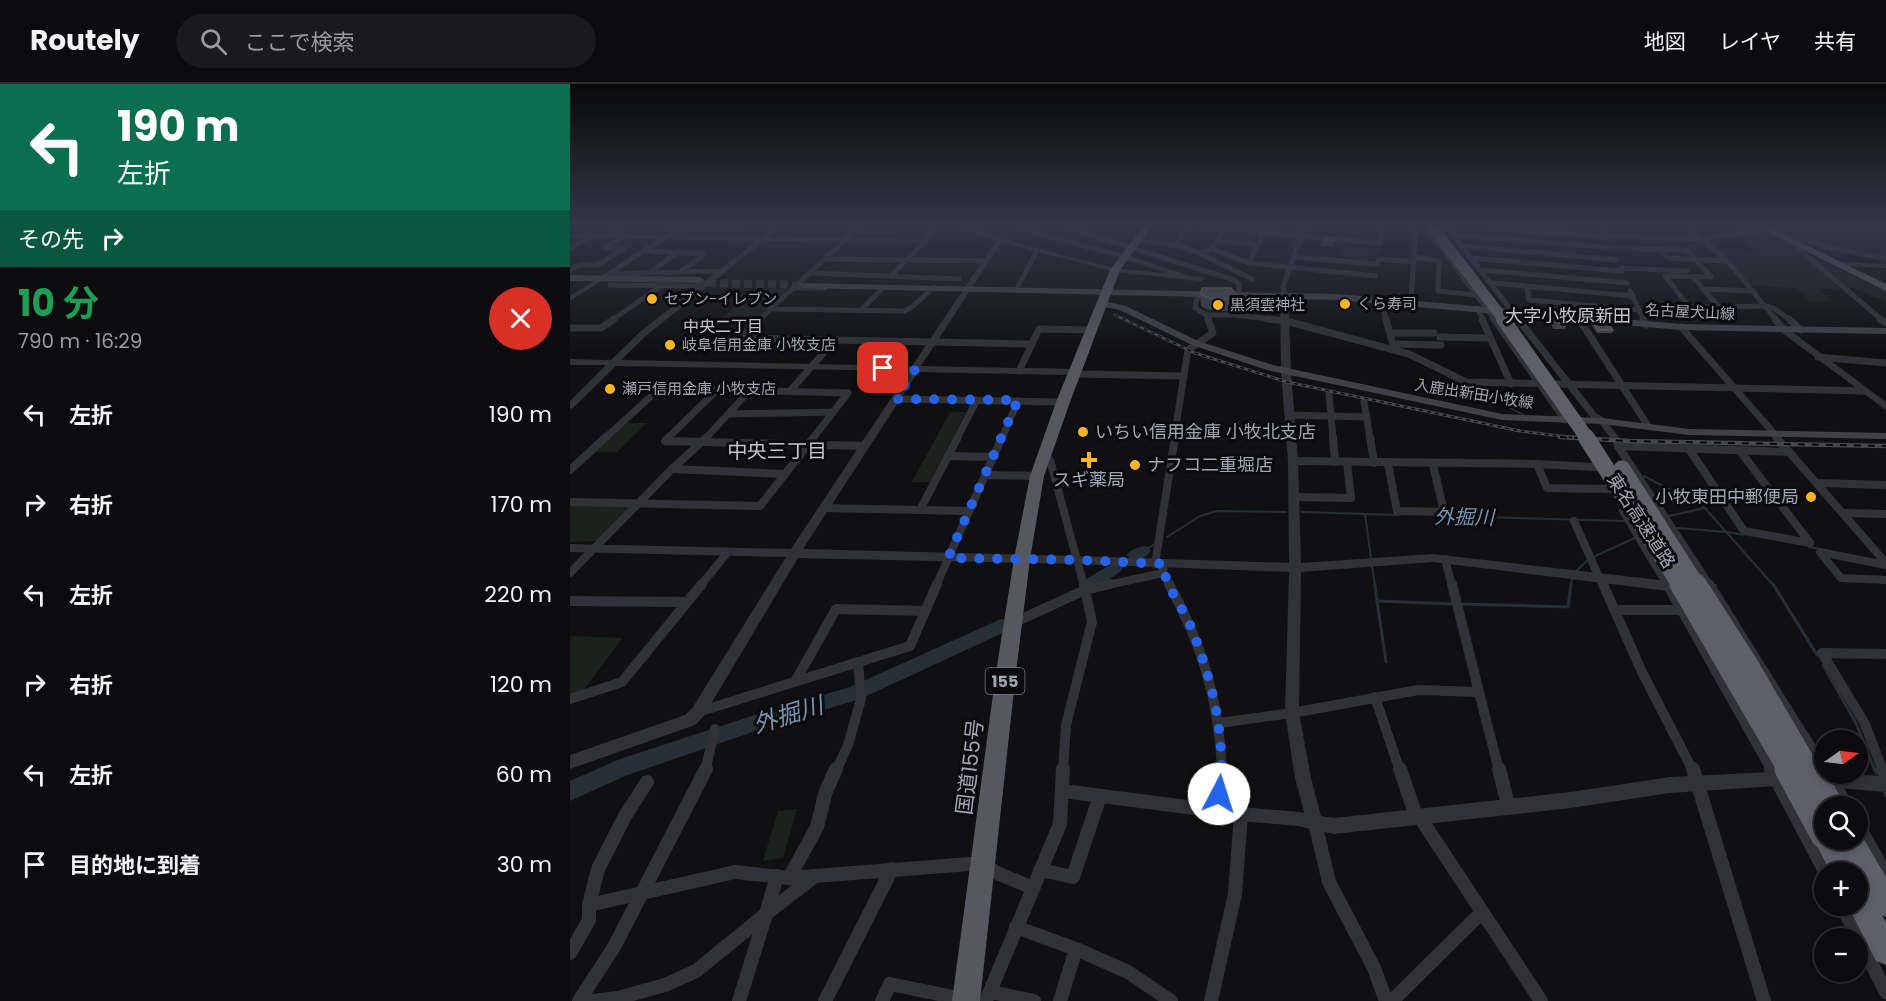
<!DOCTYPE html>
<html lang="ja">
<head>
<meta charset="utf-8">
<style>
  body { margin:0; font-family:Poppins,"Noto Sans JP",sans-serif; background:#1a1a1c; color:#f1f3f6; height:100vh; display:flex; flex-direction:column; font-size:22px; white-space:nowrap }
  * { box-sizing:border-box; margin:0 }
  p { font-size:20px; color:#9a9b9e }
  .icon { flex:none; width:33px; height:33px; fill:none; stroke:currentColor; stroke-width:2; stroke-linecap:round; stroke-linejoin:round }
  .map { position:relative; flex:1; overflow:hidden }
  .side { display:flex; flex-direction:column; background:#0c0c0e; width:570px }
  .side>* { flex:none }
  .guide { background:#0b6e4f; color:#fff; overflow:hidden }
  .needle { width:39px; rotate:76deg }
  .controls { position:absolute; left:1244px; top:646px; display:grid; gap:12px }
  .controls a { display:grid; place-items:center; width:54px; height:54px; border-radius:50%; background:#0c0c0e; box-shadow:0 3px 9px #0003,0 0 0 2px #2c2c2e; font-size:30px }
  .pin { position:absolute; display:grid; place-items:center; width:51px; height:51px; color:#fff; margin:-26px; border-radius:12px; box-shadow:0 3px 9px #0006 }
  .me { position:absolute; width:66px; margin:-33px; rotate:5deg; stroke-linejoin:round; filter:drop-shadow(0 0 4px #0008) }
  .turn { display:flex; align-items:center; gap:21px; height:126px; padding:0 18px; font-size:27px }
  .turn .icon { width:78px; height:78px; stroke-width:2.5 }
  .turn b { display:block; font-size:42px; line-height:51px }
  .then { display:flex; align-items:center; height:57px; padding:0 18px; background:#0003; gap:12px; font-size:22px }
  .round { display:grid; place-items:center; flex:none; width:63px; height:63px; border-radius:32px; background:#1a1a1c }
  .headline { display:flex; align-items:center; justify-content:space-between; height:102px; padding:0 18px }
  h1 { font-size:36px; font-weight:700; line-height:45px; color:#1e9e55 }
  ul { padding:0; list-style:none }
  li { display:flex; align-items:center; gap:18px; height:90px; padding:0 18px }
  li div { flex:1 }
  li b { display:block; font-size:22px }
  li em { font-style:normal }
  header { display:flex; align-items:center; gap:36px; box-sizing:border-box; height:84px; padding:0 30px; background:#0c0c0e; border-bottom:2px solid #2c2c2e }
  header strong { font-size:28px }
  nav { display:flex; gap:33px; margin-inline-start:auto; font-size:21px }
  .search { width:420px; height:54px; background:#1a1a1c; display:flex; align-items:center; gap:15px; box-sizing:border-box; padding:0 21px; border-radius:33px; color:#9a9b9e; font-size:22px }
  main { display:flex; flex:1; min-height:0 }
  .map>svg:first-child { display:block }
  .built { fill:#1c1c1f }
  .green { fill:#1b221c }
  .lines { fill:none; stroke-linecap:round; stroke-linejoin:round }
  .stream-far2 { stroke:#262f36; stroke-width:1.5 }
  .stream-far1 { stroke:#262f36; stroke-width:2 }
  .stream { stroke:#262f36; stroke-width:3 }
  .river { fill:#262f36; fill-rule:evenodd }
  .secondary-tunnel { stroke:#2d2e32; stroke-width:8; stroke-dasharray:8 4; stroke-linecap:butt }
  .minor-far4 { stroke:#313237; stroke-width:5 }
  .minor-far3 { stroke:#313237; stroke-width:7 }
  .minor-far2 { stroke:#313237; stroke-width:8 }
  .minor-far1 { stroke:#313237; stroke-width:10 }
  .minor { stroke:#313237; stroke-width:14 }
  .tertiary { fill:#313237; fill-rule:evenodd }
  .secondary { fill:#3f4147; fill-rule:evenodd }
  .trunk { fill:#55585f; fill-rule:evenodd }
  .motorway { fill:#5d6068; fill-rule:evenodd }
  .rail-far1-casing { stroke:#46484e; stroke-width:3 }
  .rail-casing { stroke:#46484e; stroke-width:4.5 }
  .rail-far1 { stroke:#0b0b0d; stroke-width:1.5; stroke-dasharray:4; stroke-linecap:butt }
  .rail { stroke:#0b0b0d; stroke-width:2; stroke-dasharray:7; stroke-linecap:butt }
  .motorway-bridge-far4 { stroke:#5d6068; stroke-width:11 }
  .motorway-bridge-far3 { stroke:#5d6068; stroke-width:14 }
  .motorway-bridge-far2 { stroke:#5d6068; stroke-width:17 }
  .motorway-bridge-far1 { stroke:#5d6068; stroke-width:21 }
  .motorway-bridge { stroke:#5d6068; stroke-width:27 }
  .wall { fill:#414247 }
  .building { fill:#4c4d53; stroke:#595b62; stroke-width:1.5 }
  .route { stroke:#2563eb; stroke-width:10; stroke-dasharray:0 18 }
  .poi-dot { fill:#fab521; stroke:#0b0b0d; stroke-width:2 }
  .labels { text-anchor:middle; stroke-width:6; stroke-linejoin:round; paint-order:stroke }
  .far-poi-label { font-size:15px; fill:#a1a6b3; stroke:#0b0b0d; text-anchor:start }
  .far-street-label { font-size:15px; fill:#a1a6b3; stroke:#0b0b0d }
  .far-neighbourhood-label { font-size:16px; fill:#c2c5cf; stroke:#0b0b0d }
  .shield { fill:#0b0b0d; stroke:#747881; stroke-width:1.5 }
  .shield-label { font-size:16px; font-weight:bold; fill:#a1a6b3 }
  .far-quarter-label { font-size:18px; fill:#c2c5cf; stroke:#0b0b0d }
  .poi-label { font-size:18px; fill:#a1a6b3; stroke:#0b0b0d; text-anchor:start }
  .street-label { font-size:18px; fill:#a1a6b3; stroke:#0b0b0d }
  .neighbourhood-label { font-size:20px; fill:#c2c5cf; stroke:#0b0b0d }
  .water-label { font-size:20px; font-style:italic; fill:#7594b1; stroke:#0b0b0d }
  .near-street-label { font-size:21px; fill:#a1a6b3; stroke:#0b0b0d }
  .near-water-label { font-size:24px; font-style:italic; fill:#7594b1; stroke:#0b0b0d }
</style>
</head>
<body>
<header>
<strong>Routely</strong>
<div class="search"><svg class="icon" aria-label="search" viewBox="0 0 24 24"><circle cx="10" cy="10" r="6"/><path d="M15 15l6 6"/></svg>ここで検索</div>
<nav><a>地図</a><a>レイヤ</a><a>共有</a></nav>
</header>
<main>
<section class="side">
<div class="guide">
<div class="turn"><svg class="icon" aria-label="left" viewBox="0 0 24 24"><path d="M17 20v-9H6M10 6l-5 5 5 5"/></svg><div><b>190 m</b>左折</div></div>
<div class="then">その先<svg class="icon" aria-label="right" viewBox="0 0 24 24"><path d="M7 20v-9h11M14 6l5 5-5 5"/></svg></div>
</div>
<div class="headline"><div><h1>10 分</h1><p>790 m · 16:29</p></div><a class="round" style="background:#d93025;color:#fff"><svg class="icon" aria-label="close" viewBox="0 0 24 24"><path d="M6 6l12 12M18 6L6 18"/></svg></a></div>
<ul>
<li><svg class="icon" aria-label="left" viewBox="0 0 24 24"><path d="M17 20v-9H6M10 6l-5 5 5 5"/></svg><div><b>左折</b></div><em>190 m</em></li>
<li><svg class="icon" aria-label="right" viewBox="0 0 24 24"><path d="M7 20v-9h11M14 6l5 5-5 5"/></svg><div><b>右折</b></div><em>170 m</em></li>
<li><svg class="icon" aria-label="left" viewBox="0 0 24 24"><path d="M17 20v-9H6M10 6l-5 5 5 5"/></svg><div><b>左折</b></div><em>220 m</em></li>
<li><svg class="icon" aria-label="right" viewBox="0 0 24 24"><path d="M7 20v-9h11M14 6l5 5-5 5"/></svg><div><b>右折</b></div><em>120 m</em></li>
<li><svg class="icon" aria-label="left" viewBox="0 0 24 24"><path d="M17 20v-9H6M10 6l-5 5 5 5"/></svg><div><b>左折</b></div><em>60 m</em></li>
<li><svg class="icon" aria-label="arrive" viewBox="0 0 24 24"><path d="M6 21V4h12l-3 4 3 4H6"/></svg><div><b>目的地に到着</b></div><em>30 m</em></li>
</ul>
</section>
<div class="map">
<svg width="1316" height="917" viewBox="0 0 1316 917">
  <rect width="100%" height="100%" fill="#101012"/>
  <g class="built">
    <path d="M1197 141H1316V174L1285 168 1214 150Z"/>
    <path d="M1195 146 1216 157 1271 205H1249L1263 218 1240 217 1227 204 1180 202 1146 166 1187 168 1168 149Z"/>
    <path d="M770 161 808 165 807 175 768 172Z"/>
    <path d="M1226 162 1316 206V217L1268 198Z"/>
  </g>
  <g class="green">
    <path d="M185 205H218L184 237H148Z"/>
    <path d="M380 328H396L360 398H342Z"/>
    <path d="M52 339H77L47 368H21Z"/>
    <path d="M0 421 60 423 27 457 0 458Z"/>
    <path d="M0 552 52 554 14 606 0 611Z"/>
    <path d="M227 725 213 774 193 777 208 727Z"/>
  </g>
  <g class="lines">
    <g class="stream-far2">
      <path d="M1181 141 1190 144"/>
      <path d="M895 300 954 331"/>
    </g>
    <g class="stream-far1">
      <path d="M1074 392 1135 424 1204 502"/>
      <path d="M732 428 829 431"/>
      <path d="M795 430 801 474"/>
      <path d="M870 432 1056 437"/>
      <path d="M1099 432 1135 424"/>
      <path d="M1107 444 1157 448"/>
      <path d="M1157 448 1174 451"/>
      <path d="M597 453 630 432 647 427 716 428"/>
      <path d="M1239 463 1251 465"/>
      <path d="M573 467 583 461"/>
      <path d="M1023 473 1067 453"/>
      <path d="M802 482 805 502"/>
      <path d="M1006 487 1018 476"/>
      <path d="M1001 502 1002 494"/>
    </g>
    <g class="stream">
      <path d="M805 500 807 517 884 520"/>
      <path d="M1203 500 1247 571"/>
      <path d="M807 517 816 578"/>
      <path d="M891 520 998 523 1001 500"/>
      <path d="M1253 581 1286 639 1306 689"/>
      <path d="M1315 709 1316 712"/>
    </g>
    <g class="river">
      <path d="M573 462 578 463 581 467C576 474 567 477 560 475L557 471 560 467Z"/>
      <path d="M545 478 550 480 553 484 550 488 523 506H511L509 502 511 498Z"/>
      <path d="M431 535 437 537 439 542 437 547 290 615 191 645 55 692 0 717V697L50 675 191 629 280 603Z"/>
    </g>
    <path class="secondary-tunnel" d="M126 199 232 201"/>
    <g class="minor-far4">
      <path d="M435 141 555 173"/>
      <path d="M489 141 664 196 669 200V207"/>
      <path d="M599 141 810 159 813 141"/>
      <path d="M854 141 925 236"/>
      <path d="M875 141 949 236"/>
      <path d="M884 141 1038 153"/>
      <path d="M1029 141 1039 155"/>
      <path d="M1116 141 1158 178 1194 221 1205 225 1220 236"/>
      <path d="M655 143 642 165 679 179 806 192"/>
      <path d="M109 145H171"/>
      <path d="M400 147 409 141"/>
      <path d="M883 151 1043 164"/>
      <path d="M38 152 57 141"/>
      <path d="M1038 152 1133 155 1196 145 1253 162 1316 175"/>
      <path d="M1217 155 1312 236"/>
      <path d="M573 157 610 162 629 169 642 165"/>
      <path d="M646 157 688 161"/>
      <path d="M606 162 617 143"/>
      <path d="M892 162 1047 176"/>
      <path d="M0 164 21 152"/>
      <path d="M1042 164 1117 166 1141 193 1095 192 1119 223 1195 222"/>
      <path d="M1089 165 1098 174 1155 177"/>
      <path d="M629 169 682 195"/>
      <path d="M723 173 807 180 809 175 844 178"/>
      <path d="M845 173 869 177 868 207 906 211"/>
      <path d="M559 174 618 194"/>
      <path d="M901 174 1052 187"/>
      <path d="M256 175 416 177"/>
      <path d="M679 179 697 141"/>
      <path d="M1051 184 1117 187"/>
      <path d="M0 186 10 181H27L54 165 35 164 54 152"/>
      <path d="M912 186 1057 199"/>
      <path d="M80 188 108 168"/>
      <path d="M110 188 152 187"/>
      <path d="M241 189 389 195"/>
      <path d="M39 190 110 188 135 170 74 167"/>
      <path d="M321 192 355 157"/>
      <path d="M1123 193 1148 222"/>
      <path d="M922 199 1063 212"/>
      <path d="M40 201 133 202"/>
      <path d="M448 202 467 167"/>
      <path d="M957 203 959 216 1069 226"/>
      <path d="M224 204H255"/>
      <path d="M1134 205 1184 207"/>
      <path d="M1060 207 1074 236"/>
      <path d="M714 208 713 203 735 141"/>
      <path d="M628 210 625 224 637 231 639 236"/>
      <path d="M841 215 846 143 851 141"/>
      <path d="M811 216 816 236"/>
      <path d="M1194 221 1206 236"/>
      <path d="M907 224 913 236"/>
      <path d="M200 225 334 227 342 223 364 203"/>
      <path d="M291 226 312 205"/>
      <path d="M637 231H664L710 236"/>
      <path d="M1008 234 1010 236"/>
      <path d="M42 236 91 202"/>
      <path d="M189 236 275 156"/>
    </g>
    <g class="minor-far3">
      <path d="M191 235 170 254 462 260"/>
      <path d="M697 235 716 237 839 270 896 298 1295 307"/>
      <path d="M816 235 824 265"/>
      <path d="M912 235 941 300"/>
      <path d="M924 235 995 336"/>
      <path d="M948 235 1024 332 1032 337 1045 354"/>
      <path d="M1009 235 1078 342"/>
      <path d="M1073 235 1076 241"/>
      <path d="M1205 235 1214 246"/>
      <path d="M1219 235 1231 246"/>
      <path d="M1310 235 1316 239"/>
      <path d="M1111 243 1208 354"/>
      <path d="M0 244H31L44 235"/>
      <path d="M820 249H864"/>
      <path d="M870 253 919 254"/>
      <path d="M823 260 871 261"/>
      <path d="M1248 273 1316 279"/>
      <path d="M449 287 469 245 522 246"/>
      <path d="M504 290 614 292"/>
      <path d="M220 307 265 256"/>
      <path d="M759 310 763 354"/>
      <path d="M326 315 493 318"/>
      <path d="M794 318 800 354"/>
      <path d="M160 330 263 328"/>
      <path d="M719 331 797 333"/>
      <path d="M35 354 90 304 278 309"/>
      <path d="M98 354 148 305"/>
      <path d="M136 354 180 306"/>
      <path d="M243 354 278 309"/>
      <path d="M387 354 407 316"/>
      <path d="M432 354 448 317"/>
      <path d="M604 354 618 266 643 249 638 235"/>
    </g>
    <g class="minor-far2">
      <path d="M99 353 95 357 295 362"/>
      <path d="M763 353 765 378"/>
      <path d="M800 353 804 379"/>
      <path d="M1044 353 1051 363"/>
      <path d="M1206 353 1316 479"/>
      <path d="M1048 362 1140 502"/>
      <path d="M1048 362 1219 368"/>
      <path d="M1119 365 1174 447 1240 459"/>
      <path d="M1170 367 1240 459"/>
      <path d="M474 370 480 376 514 502"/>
      <path d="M378 372 424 373"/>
      <path d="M723 377 967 380 1025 383"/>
      <path d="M818 379 827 427 874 428 863 380"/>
      <path d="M967 380 977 404 1040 405"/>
      <path d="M102 385 214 390"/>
      <path d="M0 386 36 353"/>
      <path d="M416 391 467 392"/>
      <path d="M1247 399 1316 401"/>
      <path d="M724 413 781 414 777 378"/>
      <path d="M0 418 190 422 244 353"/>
      <path d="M254 424 398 427"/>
      <path d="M350 426 388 353"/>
      <path d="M1053 427 1098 502"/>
      <path d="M1273 429 1316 430"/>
      <path d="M1004 437 1033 502"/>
      <path d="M875 475 882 502"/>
      <path d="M585 480 605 353"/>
      <path d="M594 480 593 489 600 502"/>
      <path d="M1316 481 1250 468 1271 494 1316 496"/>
      <path d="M0 489 102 385 137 353"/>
      <path d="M130 502 158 468"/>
      <path d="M366 502 432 353"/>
      <path d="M533 502 593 489"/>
    </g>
    <g class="minor-far1">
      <path d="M599 500C633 562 649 617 652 687"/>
      <path d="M882 500 909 608"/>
      <path d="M1033 500 1072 588 1123 687"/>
      <path d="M1097 500 1202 687"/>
      <path d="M1139 500 1254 684"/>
      <path d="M0 517 117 518"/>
      <path d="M1045 526H1113"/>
      <path d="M443 539 515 506 540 500"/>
      <path d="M226 596 266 525 355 527"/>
      <path d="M805 613 830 687"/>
      <path d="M0 615 52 598 132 500"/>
      <path d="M128 628 340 562 367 500"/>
      <path d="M649 639 722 629 848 606 909 608 929 687"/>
      <path d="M135 687 145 645"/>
      <path d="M266 687 278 661 291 615 288 578"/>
      <path d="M493 687 496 641 522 538 514 500"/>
      <path d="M1313 687 1294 638 1252 569 1316 570"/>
    </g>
    <g class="minor">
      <path d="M830 685 846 732"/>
      <path d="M929 685 938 721"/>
      <path d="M1123 685 1194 917"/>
      <path d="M1201 685 1256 789"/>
      <path d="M1313 685 1316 694"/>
      <path d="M1258 690 1277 723"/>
      <path d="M493 707 671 730 729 735 745 739 759 798 804 884 816 917"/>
      <path d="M647 727 652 685"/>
      <path d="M849 732 971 917"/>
      <path d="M1287 740 1316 791"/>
      <path d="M470 786 503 793 530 712"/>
      <path d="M219 794 247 743 256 707 266 685"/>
      <path d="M19 821 165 788 219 794 413 779 427 789 463 804"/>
      <path d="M1272 822 1316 908"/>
      <path d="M446 843 506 865 558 888 601 917"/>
      <path d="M0 869 19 836V821L28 785 55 732 77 698"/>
      <path d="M421 908 464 917"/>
      <path d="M9 917 44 863 136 685"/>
      <path d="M23 917 48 914 95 901 126 887 196 830 207 792"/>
      <path d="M169 917 196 830 245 792"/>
      <path d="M255 917 322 785"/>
      <path d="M312 917 320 900 393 915"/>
      <path d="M416 917 490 740 493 685"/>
      <path d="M490 917 506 865"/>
      <path d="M641 917 665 810 671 730"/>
      <path d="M822 917 911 829"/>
    </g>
    <g class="tertiary">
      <path d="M110 141H118L103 151 191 153 206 141H213L199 153 273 154 287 141H294L281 154 353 155 363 141H369L357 158 355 159 194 157 77 251 51 276 342 282 424 160 428 157 379 141H390L469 165 545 184 631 193 635 195 631 197 545 188 435 159 429 162 351 282 504 285 509 288 504 291 348 288 233 465 508 472 719 479 718 377 711 288 710 208 714 206 718 208 721 288 728 377 731 479 863 470 1098 497 1146 500 1147 503 1146 506 1141 508 1098 507 863 478 731 488 729 629 741 694 751 732 764 734 1001 708 1100 693 1222 687 1228 689 1230 694 1228 699 1222 701 1100 709 1001 724 764 750 739 745 737 739 725 694 715 629 719 488 508 480 228 474 133 633 125 641 0 685V671L115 631 123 623 216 473 0 468V460L221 465 339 287 46 282 3 324 0 325V317L36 281H0V275L41 276 71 247 186 157 97 155 0 217V212L88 155 0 154V150L94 151Z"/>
      <path d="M1271 178 1316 180V184L1274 182 1270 180Z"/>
      <path d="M1211 244H1217L1316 318V326L1211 248Z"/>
      <path d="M1245 688H1254V690L1316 692V708L1245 702 1239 700 1237 695 1239 690Z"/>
    </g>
    <g class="secondary">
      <path d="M0 141H8L0 145Z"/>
      <path d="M0 191 130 193 134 196 130 199 0 197Z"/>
      <path d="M229 199 767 210 1111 240 1316 244V250L1111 246 767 216 232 204 228 201Z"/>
      <path d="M538 218 556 222 628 257 703 281 932 330 1032 334 1119 345 1316 349V355L1119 351 1032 340 932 336 697 286 622 261 550 226 535 223 534 221Z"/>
    </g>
    <g class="trunk">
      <path d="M574 141H583L550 186 500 318 474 392 460 475 446 588 410 917H382L426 588 444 475 460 392 486 318 540 186Z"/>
      <path d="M1184 141H1195L1316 200V207Z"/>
    </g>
    <path class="motorway" d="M1254 744V756H1287V746L1289 747 1316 793V833L1312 831 1316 838V881L1306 877 1278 822H1287V797L1290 798 1287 789H1261L1244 756 1248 747Z"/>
    <defs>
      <path id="rail-far1" d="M545 231 625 269 717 298 950 347 1005 354"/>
      <path id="rail" d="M990 353 1059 357 1316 362"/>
    </defs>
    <use href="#rail-far1" class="rail-far1-casing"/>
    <use href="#rail" class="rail-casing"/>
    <use href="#rail-far1" class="rail-far1"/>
    <use href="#rail" class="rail"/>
    <path class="motorway-bridge-far4" d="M861 141 934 236"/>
    <path class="motorway-bridge-far3" d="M933 235 1017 354"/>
    <g class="motorway-bridge-far2">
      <path d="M1016 353 1111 502"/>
      <path d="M1052 385 1127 502"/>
    </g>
    <g class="motorway-bridge-far1">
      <path d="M1110 500 1219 687"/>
      <path d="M1126 500 1178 581 1240 687"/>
    </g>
    <g class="motorway-bridge">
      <path d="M1218 685 1254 751"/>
      <path d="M1239 685 1261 723"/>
    </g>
  </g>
  <g class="wall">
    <path d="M766 154 764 163 752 162 753 156Z"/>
    <path d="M630 210 668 212 685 216V228L638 226 631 222Z"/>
    <path d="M982 231 997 239 995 245H983L980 237Z"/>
    <path d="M1022 237 1043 246 1042 249H1027L1021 240Z"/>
  </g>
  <g class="building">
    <path d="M754 153 766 154 765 157 753 156Z"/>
    <path d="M632 204H661L668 212 685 216 638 214 630 210Z"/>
    <path d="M982 231 994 232 997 239 985 238Z"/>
    <path d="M1022 237 1038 239 1043 246H1028Z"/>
  </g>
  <linearGradient id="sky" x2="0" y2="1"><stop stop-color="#09090a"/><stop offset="0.52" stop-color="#313744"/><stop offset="1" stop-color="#313744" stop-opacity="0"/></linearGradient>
  <rect width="1316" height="270" fill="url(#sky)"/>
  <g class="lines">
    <path class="route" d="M313 284H346L326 315 448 316 378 474 508 476 594 480C592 498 614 525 621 543 642 596 657 653 649 710"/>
  </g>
  <g class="poi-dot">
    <circle cx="82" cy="215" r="6"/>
    <circle cx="775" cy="220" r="6"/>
    <circle cx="648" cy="221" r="6"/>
    <circle cx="100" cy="261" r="6"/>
    <circle cx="40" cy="305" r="6"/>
    <circle cx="513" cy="348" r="6"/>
    <path d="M516 367h6v6h6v6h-6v6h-6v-6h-6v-6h6z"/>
    <circle cx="565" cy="381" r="6"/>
    <circle cx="1241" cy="413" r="6"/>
  </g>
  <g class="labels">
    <g class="far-poi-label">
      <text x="94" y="220">セブン-イレブン</text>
      <text x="787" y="225">くら寿司</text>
      <text x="660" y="226">黒須雲神社</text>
      <text x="112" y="266">岐阜信用金庫 小牧支店</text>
      <text x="52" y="310">瀬戸信用金庫 小牧支店</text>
    </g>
    <g class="far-street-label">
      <text transform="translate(1120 228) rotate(3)" y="5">名古屋犬山線</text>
      <text transform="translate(904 310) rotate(9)" y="5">入鹿出新田小牧線</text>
    </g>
    <g class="far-neighbourhood-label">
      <text x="153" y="248">中央二丁目</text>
    </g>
    <rect class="shield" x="415.5" y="584" width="39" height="26" rx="4.5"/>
    <g class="shield-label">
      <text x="435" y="603">155</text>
    </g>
    <g class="far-quarter-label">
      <text x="998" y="238">大字小牧原新田</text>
    </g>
    <g class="poi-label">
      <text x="525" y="354">いちい信用金庫 小牧北支店</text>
      <text x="577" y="387">ナフコ二重堀店</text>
      <text x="519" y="402" text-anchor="middle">スギ薬局</text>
      <text x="1229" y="419" text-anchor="end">小牧東田中郵便局</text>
    </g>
    <g class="street-label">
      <text transform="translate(1071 437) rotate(57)" y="6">東名高速道路</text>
    </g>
    <g class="neighbourhood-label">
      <text x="207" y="374">中央三丁目</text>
    </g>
    <g class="water-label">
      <text transform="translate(894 433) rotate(1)" y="7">外掘川</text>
    </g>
    <g class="near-street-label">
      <text transform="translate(400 683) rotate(-83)" y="7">国道155号</text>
    </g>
    <g class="near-water-label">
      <text transform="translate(218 631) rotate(-17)" y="8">外掘川</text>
    </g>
  </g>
</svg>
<div class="controls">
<a><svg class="needle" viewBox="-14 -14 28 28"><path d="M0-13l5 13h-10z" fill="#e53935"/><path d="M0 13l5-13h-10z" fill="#9a9b9e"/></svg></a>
<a><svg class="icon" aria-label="search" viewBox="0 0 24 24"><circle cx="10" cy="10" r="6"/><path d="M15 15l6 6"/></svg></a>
<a>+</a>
<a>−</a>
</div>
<div class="pin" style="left:313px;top:284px;background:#d93025"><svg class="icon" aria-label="arrive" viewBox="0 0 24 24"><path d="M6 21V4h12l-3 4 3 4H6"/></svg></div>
<svg class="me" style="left:649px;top:710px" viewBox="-20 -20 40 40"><circle r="19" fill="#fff"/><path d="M0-13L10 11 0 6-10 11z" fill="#2563eb"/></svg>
</div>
</main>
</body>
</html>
